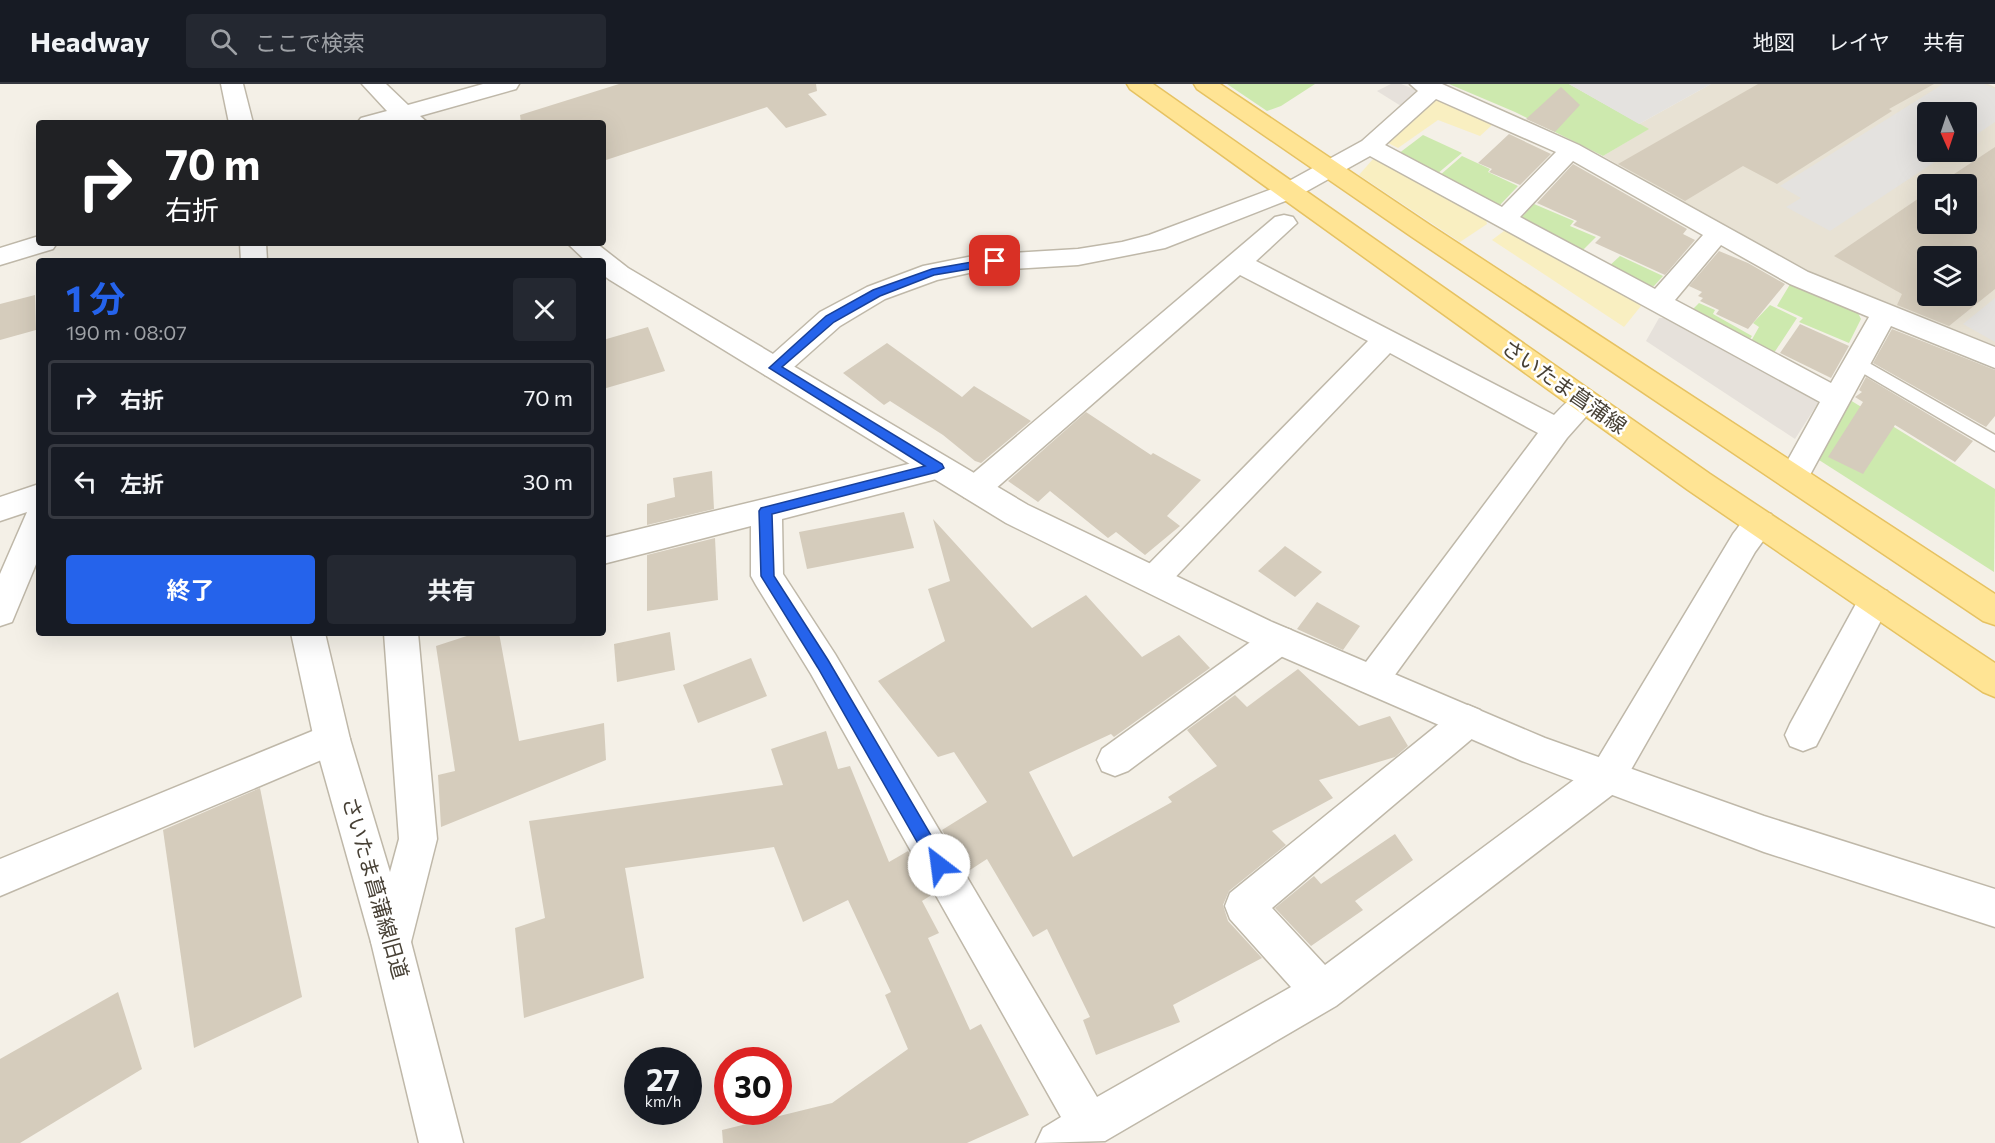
<!DOCTYPE html>
<html lang="ja">
<head>
<meta charset="utf-8">
<style>
  body { margin:0; font-family:Commissioner,"Noto Sans JP",sans-serif; background:#242831; color:#f1f3f6; height:100vh; display:flex; flex-direction:column; font-size:22px; white-space:nowrap }
  * { box-sizing:border-box; margin:0 }
  p { font-size:20px; color:#9ea1a6 }
  .icon { flex:none; width:33px; height:33px; fill:none; stroke:currentColor; stroke-width:2; stroke-linecap:round; stroke-linejoin:round }
  .map { position:relative; flex:1; overflow:hidden }
  .sheet { position:absolute; left:36px; top:174px; width:570px; height:378px; display:flex; flex-direction:column; background:#171b24; border-radius:6px; box-shadow:0 6px 24px #0002 }
  .sheet>* { flex:none }
  .guide { position:absolute; left:36px; top:36px; width:570px; height:126px; border-radius:6px; box-shadow:0 6px 24px #0002; background:#202124; color:#fff; overflow:hidden }
  .needle { width:39px; rotate:177deg }
  .controls { position:absolute; left:1917px; top:18px; display:grid; gap:12px }
  .controls a { display:grid; place-items:center; width:60px; height:60px; border-radius:6px; background:#171b24; box-shadow:0 6px 24px #0002; font-size:30px }
  .speed { position:absolute; left:624px; top:963px; display:flex; gap:12px; font-size:30px; font-weight:700; text-align:center }
  .speed>* { display:grid; place-content:center; width:78px; height:78px; border-radius:50%; background:#171b24; box-shadow:0 6px 24px #0002; line-height:1 }
  .speed small { font-size:15px; font-weight:400 }
  .speed .limit { border:9px solid #d22; background:#fff; color:#111 }
  .pin { position:absolute; display:grid; place-items:center; width:51px; height:51px; color:#fff; margin:-26px; border-radius:12px; box-shadow:0 3px 9px #0006 }
  .me { position:absolute; width:66px; margin:-33px; rotate:330deg; stroke-linejoin:round; filter:drop-shadow(0 0 4px #0008) }
  .turn { display:flex; align-items:center; gap:21px; height:126px; padding:0 30px; font-size:27px }
  .turn .icon { width:78px; height:78px; stroke-width:2.5 }
  .turn b { display:block; font-size:42px; line-height:51px }
  .round { display:grid; place-items:center; flex:none; width:63px; height:63px; border-radius:6px; background:#242831 }
  .overview { display:flex; align-items:center; justify-content:space-between; height:102px; padding:0 30px }
  h1 { font-size:36px; font-weight:700; line-height:45px; color:#2563eb }
  .action { display:flex; gap:12px; margin-top:auto; padding:12px 30px }
  .action a { flex:1; height:69px; border-radius:6px; background:#2563eb; color:#fff; font-size:24px; font-weight:700; line-height:69px; text-align:center }
  .action a+a { background:#242831; color:#f1f3f6 }
  ul { padding:0; list-style:none }
  li { display:flex; align-items:center; gap:18px; height:75px; margin:0 12px 9px; padding:0 18px; border:3px solid #363941; border-radius:6px }
  li div { flex:1 }
  li b { display:block; font-size:22px }
  li em { font-style:normal }
  header { display:flex; align-items:center; gap:36px; box-sizing:border-box; height:84px; padding:0 30px; background:#171b24; border-bottom:2px solid #363941 }
  header strong { font-size:28px }
  nav { display:flex; gap:33px; margin-inline-start:auto; font-size:21px }
  .search { width:420px; height:54px; background:#242831; display:flex; align-items:center; gap:15px; box-sizing:border-box; padding:0 21px; border-radius:6px; color:#9ea1a6; font-size:22px }
  .map>svg:first-child { display:block }
  .residential { fill:#e8e2d4; fill-rule:evenodd }
  .industrial { fill:#e6e1db }
  .green { fill:#cde9ae }
  .sand { fill:#f9efc1 }
  .parking { fill:#e4e2df }
  .building { fill:#d5ccbc; fill-rule:evenodd }
  .lines { fill:none; stroke-linecap:round; stroke-linejoin:round }
  .service-casing { stroke:#bfb8a9; stroke-width:3 }
  .minor-casing { stroke:#bfb8a9; stroke-width:3 }
  .tertiary-casing { stroke:#bfb8a9; stroke-width:3 }
  .primary-casing { stroke:#e6c262; stroke-width:3 }
  .service { fill:#fff; fill-rule:evenodd }
  .minor { fill:#fff; fill-rule:evenodd }
  .tertiary { fill:#fff; fill-rule:evenodd }
  .primary { fill:#ffe494; fill-rule:evenodd }
  .route { fill:#2563eb; stroke:#184099; stroke-width:1.5 }
  .labels { text-anchor:middle; stroke-width:5; stroke-linejoin:round; paint-order:stroke }
  .street-label { font-size:21px; fill:#474035; stroke:#fff }
</style>
</head>
<body>
<header>
<strong>Headway</strong>
<div class="search"><svg class="icon" aria-label="search" viewBox="0 0 24 24"><circle cx="10" cy="10" r="6"/><path d="M15 15l6 6"/></svg>ここで検索</div>
<nav><a>地図</a><a>レイヤ</a><a>共有</a></nav>
</header>
<div class="map">
<svg width="1995" height="1059" viewBox="0 0 1995 1059">
  <rect width="100%" height="100%" fill="#f4f0e7"/>
  <path class="residential" d="M1711 0H1988L1995 3V266L1812 193 1603 72 1648 45 1639 40ZM1928 28H1966V68H1928ZM1928 100H1966V140H1928ZM1928 172H1966V212H1928Z"/>
  <g class="industrial">
    <path d="M1391 0H1401L1414 5 1417 10 1401 22 1377 7Z"/>
    <path d="M1659 234H1673L1811 309 1818 319 1795 355 1646 257Z"/>
  </g>
  <g class="green">
    <path d="M1227 0H1315L1281 22 1267 27Z"/>
    <path d="M1449 0H1569L1649 45 1603 72 1515 28Z"/>
    <path d="M1423 51 1462 69 1437 90 1398 70Z"/>
    <path d="M1462 72 1490 85 1488 88 1518 102 1500 121H1492L1439 92Z"/>
    <path d="M1534 120 1574 137 1570 142 1596 153 1579 170 1521 134Z"/>
    <path d="M1620 172 1663 192 1654 202 1641 201 1607 184Z"/>
    <path d="M1792 197 1856 225 1861 235 1849 259 1799 238 1803 234 1777 222Z"/>
    <path d="M1699 219 1715 226 1713 230 1752 252 1748 258 1690 228Z"/>
    <path d="M1770 221 1797 234 1772 272 1750 259 1759 243 1753 239Z"/>
    <path d="M1850 316 1995 405 1994 488 1819 376Z"/>
  </g>
  <g class="sand">
    <path d="M1437 15 1442 16 1492 41 1480 52 1438 36 1398 64 1386 58Z"/>
    <path d="M1373 75 1485 132 1487 140 1460 158 1359 91Z"/>
    <path d="M1504 147 1513 148 1637 215 1641 222 1624 243 1492 156Z"/>
  </g>
  <g class="parking">
    <path d="M1569 0H1711L1639 40Z"/>
    <path d="M1943 0H1984L1995 5V38L1967 57 1966 28H1928V68H1950L1830 147 1786 123 1801 114 1780 102Z"/>
    <path d="M1995 214V258L1963 240Z"/>
  </g>
  <g class="building">
    <path d="M619 0H816L817 7 808 10 827 31 786 44 767 23 603 77V39H521L520 31Z"/>
    <path d="M1758 0H1934L1889 25 1892 27 1777 100 1743 82 1685 117 1618 80Z"/>
    <path d="M1561 3 1580 21 1555 48 1526 35Z"/>
    <path d="M1509 50 1551 70 1520 101 1489 88 1492 85 1478 79Z"/>
    <path d="M1995 63V205L1949 242 1897 221 1902 210 1834 172 1928 108V140H1966V100H1939ZM1928 172H1966V212H1928Z"/>
    <path d="M1573 80 1687 145 1683 150 1695 156 1665 191 1595 159 1601 153 1573 141 1577 137 1537 119Z"/>
    <path d="M1719 167 1748 179 1785 200 1748 245 1716 230 1719 226 1700 217 1703 214 1698 212 1702 208 1689 202Z"/>
    <path d="M35 211 36 246 0 256V220Z"/>
    <path d="M1800 240 1849 262 1831 294 1780 269Z"/>
    <path d="M648 243 665 287 603 305V256Z"/>
    <path d="M1892 245 1995 286V332L1986 343 1873 279Z"/>
    <path d="M887 259 962 313 974 302 1031 337 981 379 975 377 943 351 890 317 884 321 843 289Z"/>
    <path d="M1866 293 1973 357 1955 378 1895 341 1863 390 1828 373 1863 318 1855 313 1862 308 1859 306Z"/>
    <path d="M1086 328 1151 371 1153 369 1201 396 1167 432 1180 442 1145 471 1116 448 1108 454 1050 407 1038 418 1008 397Z"/>
    <path d="M712 387 714 425 647 441V420L675 413 673 394Z"/>
    <path d="M904 428 914 464 807 485 799 448Z"/>
    <path d="M933 435 1032 544 1086 511 1142 573 1179 551 1210 584 1114 653 1111 650 1029 688 1073 773 1172 718 1168 713 1217 682 1187 646 1235 611 1247 623 1298 585 1359 642 1390 632 1408 662 1395 673 1319 696 1333 714 1272 747 1286 761 1229 807 1223 821 1228 837 1262 874 1173 921 1180 938 1096 971 1083 936 1090 933 1047 845 1033 853 987 775 967 788 942 746 987 718 954 668 938 673 878 597 945 557 928 505 950 497Z"/>
    <path d="M715 454 718 516 647 527V471Z"/>
    <path d="M1285 462 1322 488 1295 513 1258 487Z"/>
    <path d="M1317 518 1360 542 1343 566 1297 545Z"/>
    <path d="M670 548 675 586 617 598 614 560Z"/>
    <path d="M476 549H499L519 657 604 639 606 676 441 743 438 691 455 687 436 562Z"/>
    <path d="M751 574 767 612 698 639 683 601Z"/>
    <path d="M826 647 838 685 850 682 889 778 908 767 933 810 922 817 939 849 928 854 970 946 981 940 1029 1031 967 1059H723L722 1046 832 1019 908 965 885 911 891 908 848 816 803 838 774 763 625 784 644 894 524 934 515 844 545 834 529 737 783 701 771 665Z"/>
    <path d="M260 704 302 913 194 964 163 746Z"/>
    <path d="M1395 750 1413 776 1355 817 1363 826 1311 862 1275 824 1314 792 1321 800Z"/>
    <path d="M118 908 142 985 20 1059H0V975Z"/>
  </g>
  <g class="lines">
    <defs>
      <path id="service" d="M1855 271 1995 351V367L1849 281 1846 277 1849 273Z"/>
      <g id="minor">
        <path d="M362 0H386L408 21 483 0H519L516 5 395 39H357L361 34 387 27Z"/>
        <path d="M1410 0H1442L1579 61 1808 188 1995 263V284L1891 242 1805 400 1794 403 1783 400 1779 392 1820 318 1370 72 1298 112 1165 164 1078 181 978 187 937 196 885 215 840 242 785 291 775 294 765 291 761 284 765 277 820 228 867 203 923 182 978 171 1078 165 1122 158 1149 151 1280 102 1362 57 1418 7ZM1436 15 1556 68 1502 123 1385 61ZM1573 77 1703 151 1655 205 1520 133ZM1721 161 1790 200 1869 233 1831 299 1675 216Z"/>
        <path d="M1284 131 1293 133 1297 139 1256 177 1554 331C1567 318 1576 305 1595 311L1599 318 1567 354 1384 606 1372 611 1360 606 1355 596 1360 586 1538 349 1390 269 1164 505 1153 509 1142 505 1137 496 1142 487 1368 257 1240 191 986 413 975 417 964 413 960 405 964 397 1275 133Z"/>
        <path d="M39 152V159H57L53 165 0 181V164Z"/>
        <path d="M937 373 948 376 952 384 948 392 782 435 783 490 835 570 1097 1013 1291 903 1230 835 1225 822 1230 809 1456 626 1468 621 1480 626 1486 637 1480 648 1272 824 1325 881 1594 681 1733 450C1745 435 1749 423 1771 430L1776 439 1755 468 1620 705 1336 922 1105 1057 1036 1059 1043 1044 1061 1033 811 590 756 501 751 492V442L603 480V454Z"/>
        <path d="M39 400V473L12 538 0 542V490L27 428 0 437V413Z"/>
        <path d="M1875 504 1887 507 1891 517 1816 662 1803 667 1790 662 1785 651 1790 640 1863 507Z"/>
        <path d="M1279 542 1291 546 1296 556 1291 566 1128 687 1115 692 1102 687 1097 676 1102 665 1267 546Z"/>
        <path d="M384 549H418L437 755 411 858 405 872 391 878 377 872 371 858 399 755Z"/>
        <path d="M332 639 345 644 350 655 345 666 0 812V775Z"/>
      </g>
      <g id="tertiary">
        <path d="M221 0H243L253 39H229Z"/>
        <path d="M404 23 412 25 428 39H401L393 30 396 25Z"/>
        <path d="M240 159H266L267 177H241Z"/>
        <path d="M567 159H596L628 184 1028 421 1272 538 1545 654 1764 732 1995 805V843L1764 768 1522 677 1248 558 1006 439 610 196 603 191V177H586Z"/>
        <path d="M291 549H325L350 655 411 858 463 1059H419L371 858 314 655Z"/>
      </g>
      <g id="primary">
        <path d="M1127 0H1153L1710 390 1995 579V613L1983 608 1688 406 1130 5Z"/>
        <path d="M1194 0H1220L1430 141 1995 510V541L1983 537 1412 153 1197 5Z"/>
      </g>
    </defs>
    <use href="#service" class="service-casing"/>
    <use href="#minor" class="minor-casing"/>
    <use href="#tertiary" class="tertiary-casing"/>
    <use href="#primary" class="primary-casing"/>
    <use href="#service" class="service"/>
    <use href="#minor" class="minor"/>
    <use href="#tertiary" class="tertiary"/>
    <use href="#primary" class="primary"/>
  </g>
  <path class="route" d="M995 174 999 175V180L934 191 880 212 834 238 782 283 942 380 944 384 937 388 772 430 774 492 828 576 945 775 947 781 945 786 939 788 933 786 818 584 761 492 759 427 761 424 925 382 769 284 826 232 873 206 932 185Z"/>
  <g class="labels">
    <g class="street-label">
      <text transform="translate(1564 303) rotate(35)" y="7">さいたま菖蒲線</text>
      <text transform="translate(375 804) rotate(74)" y="7">さいたま菖蒲線旧道</text>
    </g>
  </g>
</svg>
<div class="controls">
<a><svg class="needle" viewBox="-14 -14 28 28"><path d="M0-13l5 13h-10z" fill="#e53935"/><path d="M0 13l5-13h-10z" fill="#9ea1a6"/></svg></a>
<a><svg class="icon" aria-label="sound" viewBox="0 0 24 24"><path d="M4 9h4l5-4v14l-5-4H4zM17 9q2 3 0 6"/></svg></a>
<a><svg class="icon" aria-label="layers" viewBox="0 0 24 24"><path d="M12 4l9 5-9 5-9-5zM3 14l9 5 9-5"/></svg></a>
</div>
<div class="speed"><div>27<small>km/h</small></div><div class="limit">30</div></div>
<div class="pin" style="left:995px;top:177px;background:#d93025"><svg class="icon" aria-label="arrive" viewBox="0 0 24 24"><path d="M6 21V4h12l-3 4 3 4H6"/></svg></div>
<svg class="me" style="left:939px;top:781px" viewBox="-20 -20 40 40"><circle r="19" fill="#fff"/><path d="M0-13L10 11 0 6-10 11z" fill="#2563eb"/></svg>
<div class="guide">
<div class="turn"><svg class="icon" aria-label="right" viewBox="0 0 24 24"><path d="M7 20v-9h11M14 6l5 5-5 5"/></svg><div><b>70 m</b>右折</div></div>
</div>
<section class="sheet">
<div class="overview"><div><h1>1 分</h1><p>190 m · 08:07</p></div><a class="round"><svg class="icon" aria-label="close" viewBox="0 0 24 24"><path d="M6 6l12 12M18 6L6 18"/></svg></a></div>
<ul>
<li><svg class="icon" aria-label="right" viewBox="0 0 24 24"><path d="M7 20v-9h11M14 6l5 5-5 5"/></svg><div><b>右折</b></div><em>70 m</em></li>
<li><svg class="icon" aria-label="left" viewBox="0 0 24 24"><path d="M17 20v-9H6M10 6l-5 5 5 5"/></svg><div><b>左折</b></div><em>30 m</em></li>
</ul>
<div class="action"><a>終了</a><a>共有</a></div>
</section>
</div>
</body>
</html>
